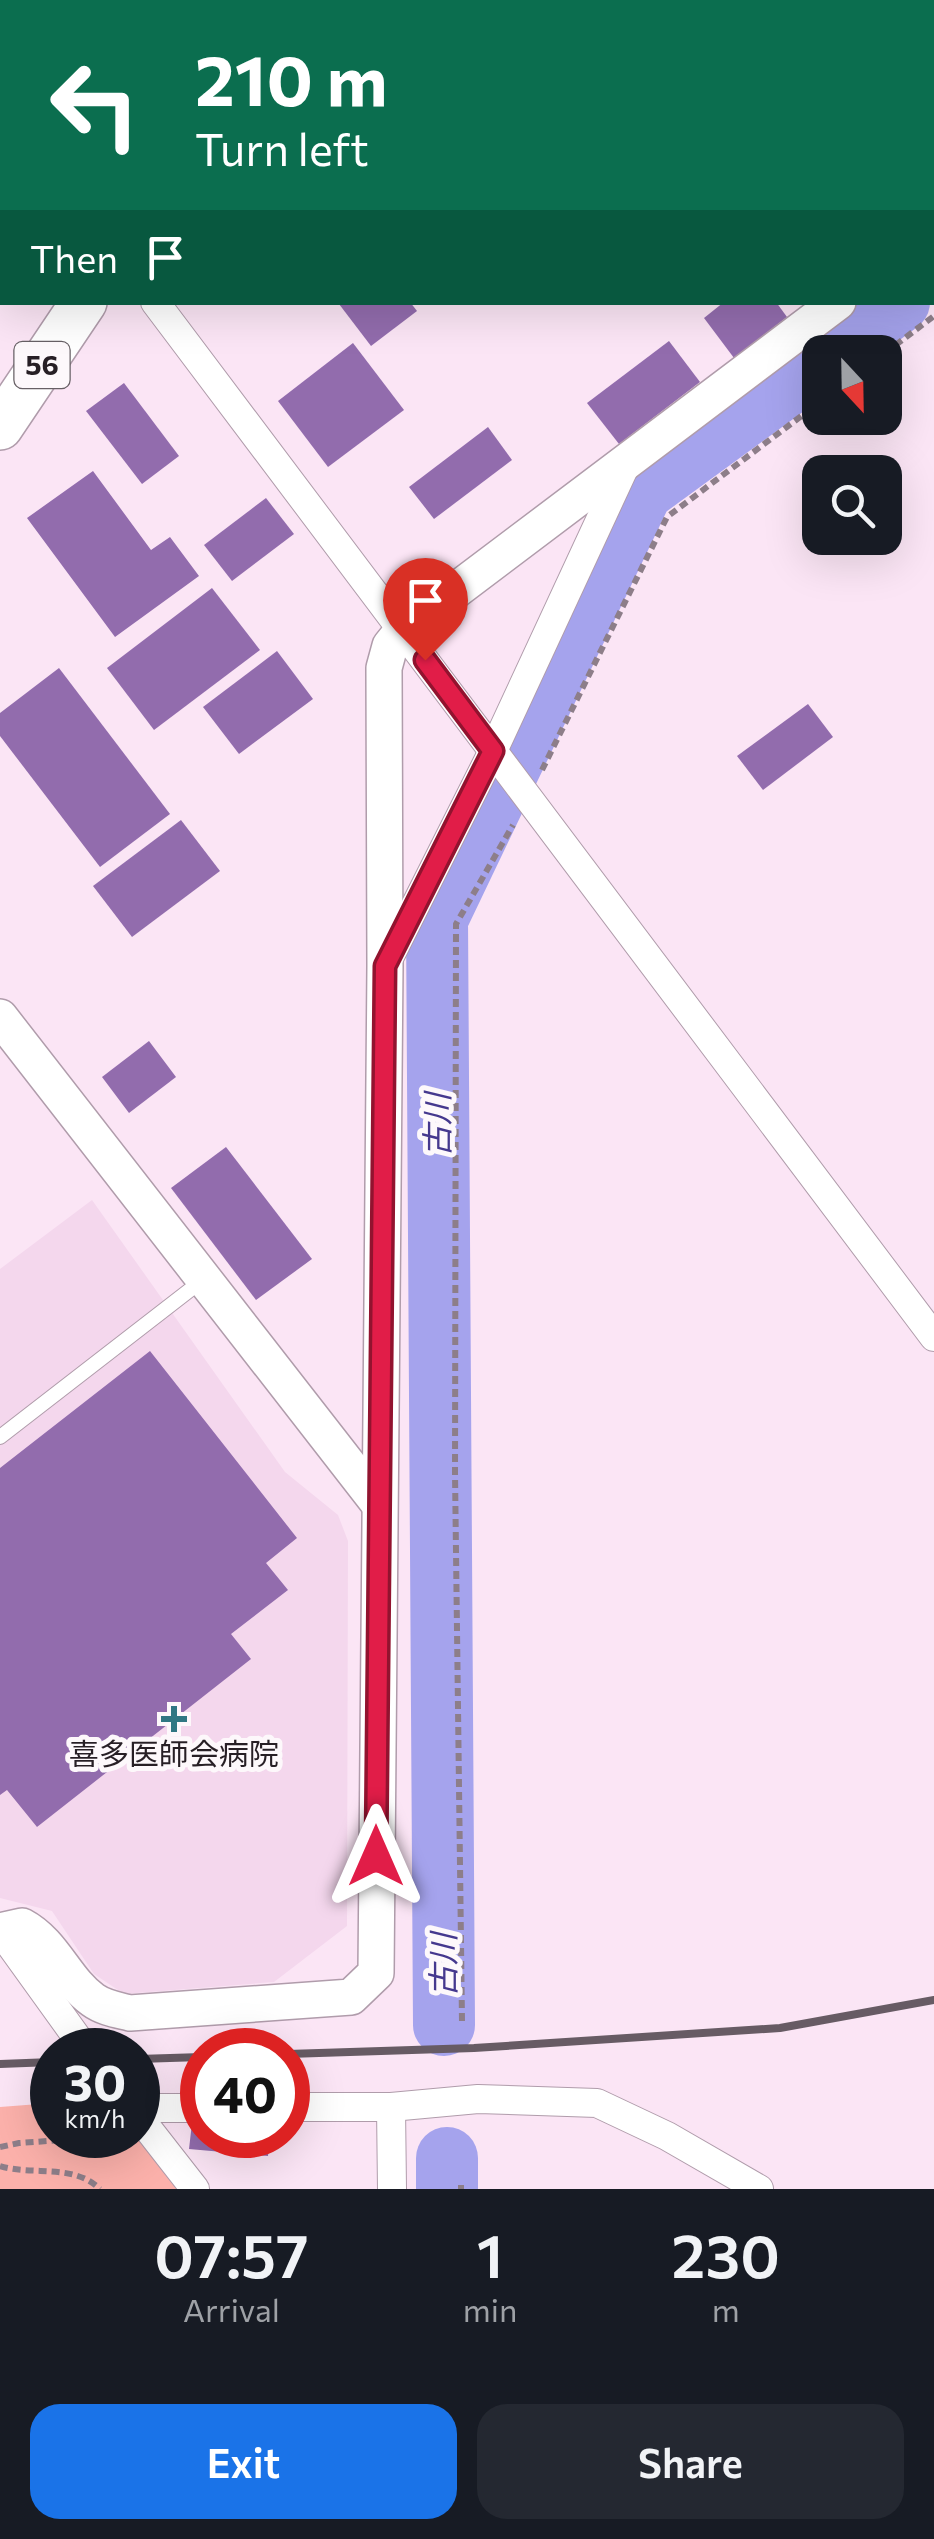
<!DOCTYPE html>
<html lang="en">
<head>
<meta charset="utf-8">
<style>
  body { margin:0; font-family:Commissioner,"Noto Sans JP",sans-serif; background:#242831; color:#f1f3f6; height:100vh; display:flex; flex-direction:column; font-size:38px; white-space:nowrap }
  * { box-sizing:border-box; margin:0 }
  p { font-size:32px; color:#9ea1a6 }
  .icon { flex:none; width:55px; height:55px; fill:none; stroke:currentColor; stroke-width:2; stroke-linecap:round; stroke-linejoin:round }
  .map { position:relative; height:2189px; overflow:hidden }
  .details { display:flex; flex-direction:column; background:#171b24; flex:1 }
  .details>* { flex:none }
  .hud { position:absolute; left:0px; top:0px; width:935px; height:305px; box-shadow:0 10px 40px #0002; background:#0b6e4f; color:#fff; overflow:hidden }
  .needle { width:65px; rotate:158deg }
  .buttons { position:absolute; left:802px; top:335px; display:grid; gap:20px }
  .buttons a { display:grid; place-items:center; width:100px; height:100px; border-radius:20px; background:#171b24; box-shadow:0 10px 40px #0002; font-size:50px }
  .speed { position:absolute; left:30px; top:2028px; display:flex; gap:20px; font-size:50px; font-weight:700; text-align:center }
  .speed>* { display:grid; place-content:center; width:130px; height:130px; border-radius:50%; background:#171b24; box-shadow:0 10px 40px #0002; line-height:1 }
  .speed small { font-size:25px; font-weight:400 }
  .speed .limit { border:15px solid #d22; background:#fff; color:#111 }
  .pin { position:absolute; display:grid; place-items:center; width:85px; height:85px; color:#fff; margin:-102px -42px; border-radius:50% 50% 50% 0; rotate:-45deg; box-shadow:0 0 10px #0007 }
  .pin .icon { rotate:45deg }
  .me { position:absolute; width:110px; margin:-55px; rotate:0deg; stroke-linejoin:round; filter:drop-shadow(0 0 8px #0008) }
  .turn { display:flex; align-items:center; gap:35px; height:210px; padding:0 30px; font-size:45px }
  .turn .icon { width:130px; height:130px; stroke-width:2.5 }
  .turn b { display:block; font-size:70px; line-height:85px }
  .then { display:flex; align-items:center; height:95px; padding:0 30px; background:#0003; gap:20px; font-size:38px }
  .eta { display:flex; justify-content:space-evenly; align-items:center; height:170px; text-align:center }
  .eta b { font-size:60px; font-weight:600; line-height:70px }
  .action { display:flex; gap:20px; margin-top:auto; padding:20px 30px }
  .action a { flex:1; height:115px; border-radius:30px; background:#1a73e8; color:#fff; font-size:40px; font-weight:600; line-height:115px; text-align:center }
  .action a+a { background:#242831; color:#f1f3f6 }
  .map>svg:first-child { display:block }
  .built { fill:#f4d7ed }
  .green { fill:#fcb1ab }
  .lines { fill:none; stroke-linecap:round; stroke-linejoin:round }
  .river { stroke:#a5a3ed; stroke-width:62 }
  .building { fill:#926cad }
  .service-casing { stroke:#b09cab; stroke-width:16 }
  .minor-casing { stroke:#b09cab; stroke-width:30 }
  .tertiary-casing { stroke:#b09cab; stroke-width:38 }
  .trunk-casing { stroke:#b09cab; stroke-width:48 }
  .path { stroke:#8d7e89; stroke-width:6; stroke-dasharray:8 5; stroke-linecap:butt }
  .service { stroke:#fff; stroke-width:14 }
  .minor { stroke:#fff; stroke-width:28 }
  .tertiary { stroke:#fff; stroke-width:35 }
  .trunk { stroke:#fff; stroke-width:45 }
  .rail { stroke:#675b64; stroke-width:8 }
  .route-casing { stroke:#92132f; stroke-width:25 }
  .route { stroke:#e11d48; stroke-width:18 }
  .poi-dot { fill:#307783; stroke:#fdf8fb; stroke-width:4 }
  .labels { text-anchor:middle; stroke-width:10; stroke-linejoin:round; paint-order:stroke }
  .shield { fill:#fdf8fb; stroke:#676065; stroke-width:2.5 }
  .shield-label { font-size:28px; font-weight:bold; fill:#271f25 }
  .poi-label { font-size:30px; fill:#271f25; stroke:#fdf8fb }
  .water-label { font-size:32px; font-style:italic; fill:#45388e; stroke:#fdf8fb }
</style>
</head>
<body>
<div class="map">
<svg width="934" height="2189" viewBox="0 0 934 2189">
  <rect width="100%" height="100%" fill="#fbe5f5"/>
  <path class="built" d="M92 1200 285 1472 338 1515 348 1541 347 1926 274 1982 124 1994 94 1974 52 1911 0 1898V1269Z"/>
  <path class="green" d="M52 2103V2135H135L178 2189H0V2107Z"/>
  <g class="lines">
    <g class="river">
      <path d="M831 352 899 302"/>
      <path d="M444 2025 437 919 642 491 820 361"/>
      <path d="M447 2158V2189"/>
    </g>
  </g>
  <g class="building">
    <path d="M341 302H410L417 311 371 346 339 304Z"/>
    <path d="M724 302H776L787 317 734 358 704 318Z"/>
    <path d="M669 341 700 382 619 444 587 403Z"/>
    <path d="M353 343 404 410 328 467 278 401Z"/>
    <path d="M124 383 179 456 142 484 86 411Z"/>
    <path d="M488 427 512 460 434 519 409 487Z"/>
    <path d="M93 471 151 550 170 537 199 576 115 637 27 518Z"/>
    <path d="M266 498 294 534 232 581 204 545Z"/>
    <path d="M212 588 260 650 154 730 107 668Z"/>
    <path d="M277 651 313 699 239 754 203 707Z"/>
    <path d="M59 668 170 814 100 867 0 736V713Z"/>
    <path d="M808 704 833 737 763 790 737 756Z"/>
    <path d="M181 820 220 871 132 937 93 886Z"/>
    <path d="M149 1041 176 1077 129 1113 102 1077Z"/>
    <path d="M226 1147 312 1259 256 1300 171 1188Z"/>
    <path d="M150 1351 297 1538 266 1563 288 1590 231 1634 251 1659 37 1827 7 1790 0 1795V1468Z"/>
    <path d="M192 2123 202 2124V2135H270L268 2156 189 2149Z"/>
  </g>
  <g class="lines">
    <defs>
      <g id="service">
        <path d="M67 0 69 2"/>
        <path d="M618 0 620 2"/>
        <path d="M0 1437 204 1279"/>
      </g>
      <g id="minor">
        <path d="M155 302 934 1337"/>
        <path d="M386 964 493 751 627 462"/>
        <path d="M1 1932 86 2050"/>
        <path d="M288 2107H391L478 2099 597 2103 667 2136 759 2189"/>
        <path d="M391 2107 392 2189"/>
        <path d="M138 2108H202"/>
        <path d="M138 2116 195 2189"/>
      </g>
      <g id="tertiary">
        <path d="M932 231 934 230"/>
        <path d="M0 1017 379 1504"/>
        <path d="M0 1931 22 1926C54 1943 65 1980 93 2000 104 2008 118 2010 130 2013L351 1997 376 1973 385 966 384 668 390 646 402 631 838 302"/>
      </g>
      <g id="trunk">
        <path d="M283 2 285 0"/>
        <path d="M0 427 84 302"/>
      </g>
    </defs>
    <use href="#service" class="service-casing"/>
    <use href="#minor" class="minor-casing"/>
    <use href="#tertiary" class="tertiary-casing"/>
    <use href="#trunk" class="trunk-casing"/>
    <g class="path">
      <path d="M885 353 934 316"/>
      <path d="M542 770 667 517 820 402"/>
      <path d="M462 2021 455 1473 456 924 513 825"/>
      <path d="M0 2147 19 2143 106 2137 117 2142"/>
      <path d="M0 2166C32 2176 73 2163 100 2189"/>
      <path d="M461 2185V2189"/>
    </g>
    <use href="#service" class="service"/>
    <use href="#minor" class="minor"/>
    <use href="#tertiary" class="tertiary"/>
    <use href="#trunk" class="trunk"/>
    <g class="rail">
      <path d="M288 2054 474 2048 780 2028 934 2000"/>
      <path d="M138 2059 202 2057"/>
      <path d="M0 2064 52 2062"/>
    </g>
  </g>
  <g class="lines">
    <defs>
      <path id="route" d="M376 1856 385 966 493 751 425 660"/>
    </defs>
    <use href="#route" class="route-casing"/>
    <use href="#route" class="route"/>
  </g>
  <path class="poi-dot" d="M169 1704h10v10h10v10h-10v10h-10v-10h-10v-10h10z"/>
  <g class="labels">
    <rect class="shield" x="14.5" y="342" width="55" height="46" rx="8"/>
    <g class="shield-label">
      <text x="42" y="375">56</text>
    </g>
    <g class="poi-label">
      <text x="174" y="1765">喜多医師会病院</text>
    </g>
    <g class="water-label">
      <text transform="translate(438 1125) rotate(-90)" y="11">古川</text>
      <text transform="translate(444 1965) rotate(-90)" y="11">古川</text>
    </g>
  </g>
</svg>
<div class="buttons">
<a><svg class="needle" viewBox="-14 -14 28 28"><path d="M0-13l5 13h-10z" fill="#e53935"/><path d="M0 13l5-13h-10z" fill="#9ea1a6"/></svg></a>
<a><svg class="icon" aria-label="search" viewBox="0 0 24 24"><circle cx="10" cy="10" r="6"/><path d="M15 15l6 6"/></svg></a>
</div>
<div class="speed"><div>30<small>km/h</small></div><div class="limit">40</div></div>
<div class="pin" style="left:425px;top:660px;background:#d93025"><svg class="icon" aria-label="arrive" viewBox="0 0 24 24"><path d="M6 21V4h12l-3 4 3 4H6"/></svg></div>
<svg class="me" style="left:376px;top:1856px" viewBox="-20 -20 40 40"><path d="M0-17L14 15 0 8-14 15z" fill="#e11d48" stroke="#fff" stroke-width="4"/></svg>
<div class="hud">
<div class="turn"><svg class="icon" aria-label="left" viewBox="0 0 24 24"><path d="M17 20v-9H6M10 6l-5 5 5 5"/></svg><div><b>210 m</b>Turn left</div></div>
<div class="then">Then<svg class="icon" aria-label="arrive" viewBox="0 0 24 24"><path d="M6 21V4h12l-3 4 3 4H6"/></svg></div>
</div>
</div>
<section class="details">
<div class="eta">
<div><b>07:57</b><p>Arrival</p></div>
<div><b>1</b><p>min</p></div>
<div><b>230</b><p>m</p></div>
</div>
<div class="action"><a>Exit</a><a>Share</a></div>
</section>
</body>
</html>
